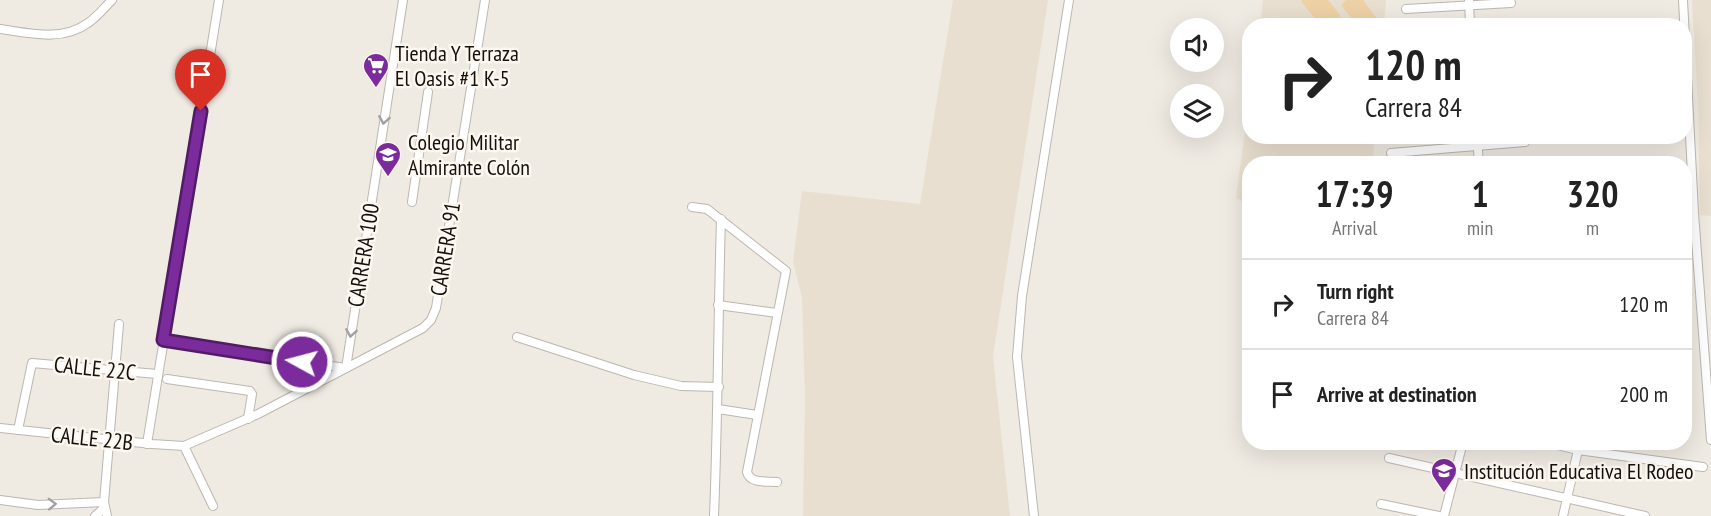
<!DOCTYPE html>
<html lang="en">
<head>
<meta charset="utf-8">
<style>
  body { margin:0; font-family:"PT Sans Narrow",sans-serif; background:#f6f6f6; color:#222; height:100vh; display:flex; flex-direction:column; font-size:22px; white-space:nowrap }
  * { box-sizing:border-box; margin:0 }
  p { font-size:20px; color:#767676 }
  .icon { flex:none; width:33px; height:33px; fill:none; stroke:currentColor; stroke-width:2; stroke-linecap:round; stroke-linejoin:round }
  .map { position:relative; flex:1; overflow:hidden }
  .panel { position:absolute; left:1242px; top:156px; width:450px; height:294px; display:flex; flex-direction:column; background:#fff; border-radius:24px; box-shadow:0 6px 24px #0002 }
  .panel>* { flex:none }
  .hud { position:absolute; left:1242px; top:18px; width:450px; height:126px; border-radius:24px; box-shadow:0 6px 24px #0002; background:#fff; color:#222; overflow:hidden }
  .tools { position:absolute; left:1170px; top:18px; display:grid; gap:12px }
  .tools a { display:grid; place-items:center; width:54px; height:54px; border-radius:50%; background:#fff; box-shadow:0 6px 24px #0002; font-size:30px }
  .pin { position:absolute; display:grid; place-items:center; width:51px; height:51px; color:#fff; margin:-62px -26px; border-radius:50% 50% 50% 0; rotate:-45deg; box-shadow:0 0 6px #0007 }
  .pin .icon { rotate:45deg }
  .me { position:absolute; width:66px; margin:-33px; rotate:277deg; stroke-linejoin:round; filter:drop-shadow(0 0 4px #0008) }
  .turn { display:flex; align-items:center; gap:21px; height:126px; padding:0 24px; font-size:27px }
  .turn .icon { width:78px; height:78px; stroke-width:2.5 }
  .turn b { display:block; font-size:42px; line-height:51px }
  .eta { display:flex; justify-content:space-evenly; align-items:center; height:102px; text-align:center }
  .eta b { font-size:36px; font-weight:700; line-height:42px }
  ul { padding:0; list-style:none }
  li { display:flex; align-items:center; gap:18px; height:90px; padding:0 24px; border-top:2px solid #e0e0e0 }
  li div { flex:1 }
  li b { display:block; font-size:22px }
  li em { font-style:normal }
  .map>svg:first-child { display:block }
  .built { fill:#e9dfd0 }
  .green { fill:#eed1a5 }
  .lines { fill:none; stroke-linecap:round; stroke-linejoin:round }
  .minor-casing { stroke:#bcb7af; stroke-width:10 }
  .minor { stroke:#fff; stroke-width:8 }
  .oneway { stroke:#a1a09f }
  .route-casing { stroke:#501c65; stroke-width:15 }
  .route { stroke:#7b2b9c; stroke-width:10 }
  .labels { text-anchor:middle; stroke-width:5; stroke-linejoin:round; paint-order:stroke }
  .poi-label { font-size:22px; fill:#13110f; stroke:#fdf7ef; text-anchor:start }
  .street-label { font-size:22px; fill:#13110f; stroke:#fdf7ef }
</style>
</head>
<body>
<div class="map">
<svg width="1711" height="516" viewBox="0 0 1711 516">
  <rect width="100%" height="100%" fill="#efeae2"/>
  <g class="built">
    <path d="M953 0H1048L993 356 1010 516H803L805 397 802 298 793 262 802 191 920 204Z"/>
    <path d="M1263 0H1386L1384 25 1260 26Z"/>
    <path d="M1692 0H1711V216L1700 215 1698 105Z"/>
    <path d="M1249 101 1250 136 1375 137 1372 163 1250 164 1249 205 1236 198Z"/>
  </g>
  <g class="green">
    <path d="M1302 0H1328L1341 16 1330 25H1320L1301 1Z"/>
    <path d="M1346 0H1363L1378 20 1370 25H1357L1341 5Z"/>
  </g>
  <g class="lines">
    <defs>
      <g id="minor">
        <path d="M1469 0 1470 26"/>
        <path d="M1683 0 1694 213 1711 440"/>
        <path d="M1406 9 1511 3"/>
        <path d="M0 29C29 33 62 42 88 23 97 17 104 8 112 0"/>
        <path d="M1477 136 1479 164"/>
        <path d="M1391 153 1525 142"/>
        <path d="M412 202 428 92"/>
        <path d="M692 207 707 209 786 271 747 472C750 484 767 481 777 482"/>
        <path d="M718 305 777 313"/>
        <path d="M517 337 634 375 681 386 719 387"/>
        <path d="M163 340 259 356 346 368 403 0"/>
        <path d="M167 379 250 391 252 394 248 419"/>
        <path d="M718 409 757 415"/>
        <path d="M0 428 152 444 184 446 258 414 423 328 431 320 436 308 485 0"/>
        <path d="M18 430 32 363 157 374"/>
        <path d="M1545 442 1578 450 1703 467"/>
        <path d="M147 444 219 0"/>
        <path d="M184 446 213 506"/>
        <path d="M1389 458 1645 516"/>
        <path d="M0 500 38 505 104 502"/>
        <path d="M1381 504 1439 516"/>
        <path d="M95 516 102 510 104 503"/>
        <path d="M107 516 104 502 119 324"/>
        <path d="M714 516C718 417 718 318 721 219"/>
        <path d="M1034 516 1017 357 1022 296 1069 0"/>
        <path d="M1444 516 1463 442"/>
        <path d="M1563 516 1578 450"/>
      </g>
    </defs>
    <use href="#minor" class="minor-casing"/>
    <use href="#minor" class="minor"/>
  </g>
  <defs><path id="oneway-chevron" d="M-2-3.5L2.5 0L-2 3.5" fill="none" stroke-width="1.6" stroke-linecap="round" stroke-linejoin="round" transform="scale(1.5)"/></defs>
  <g class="oneway">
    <use href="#oneway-chevron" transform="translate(384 120) rotate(99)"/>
    <use href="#oneway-chevron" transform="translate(351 333) rotate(99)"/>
    <use href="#oneway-chevron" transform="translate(52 504) rotate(-2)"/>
  </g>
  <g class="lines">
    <defs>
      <path id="route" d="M201 111 163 340 302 362"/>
    </defs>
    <use href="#route" class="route-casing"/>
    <use href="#route" class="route"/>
  </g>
  <defs>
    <symbol id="supermarket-pin" viewBox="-11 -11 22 30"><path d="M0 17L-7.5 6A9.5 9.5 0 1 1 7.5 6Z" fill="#7b2b9c" stroke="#fdf7ef"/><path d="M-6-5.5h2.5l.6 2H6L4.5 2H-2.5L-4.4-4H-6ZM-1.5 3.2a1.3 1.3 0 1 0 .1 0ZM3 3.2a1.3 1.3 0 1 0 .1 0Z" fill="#fff"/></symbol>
    <symbol id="school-pin" viewBox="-11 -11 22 30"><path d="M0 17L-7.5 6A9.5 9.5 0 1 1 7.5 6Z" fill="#7b2b9c" stroke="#fdf7ef"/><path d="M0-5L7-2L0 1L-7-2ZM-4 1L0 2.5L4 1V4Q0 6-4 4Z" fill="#fff"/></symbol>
  </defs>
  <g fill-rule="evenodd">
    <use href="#supermarket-pin" x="361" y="51" width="30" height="40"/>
    <use href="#school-pin" x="373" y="140" width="30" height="40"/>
    <use href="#school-pin" x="1429" y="456" width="30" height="40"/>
  </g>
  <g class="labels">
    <g class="poi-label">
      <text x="395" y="61">Tienda Y Terraza<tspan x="395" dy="25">El Oasis #1 K-5</tspan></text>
      <text x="408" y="150">Colegio Militar<tspan x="408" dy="25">Almirante Colón</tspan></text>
      <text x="1464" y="479">Institución Educativa El Rodeo</text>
    </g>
    <g class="street-label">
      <text transform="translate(445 249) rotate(-81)" y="8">CARRERA 91</text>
      <text transform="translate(363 255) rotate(-81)" y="8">CARRERA 100</text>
      <text transform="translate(95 368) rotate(6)" y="8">CALLE 22C</text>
      <text transform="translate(92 438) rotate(6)" y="8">CALLE 22B</text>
    </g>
  </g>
</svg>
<div class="tools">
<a><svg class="icon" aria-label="sound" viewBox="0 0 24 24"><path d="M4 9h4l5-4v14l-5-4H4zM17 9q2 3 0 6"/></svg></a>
<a><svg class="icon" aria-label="layers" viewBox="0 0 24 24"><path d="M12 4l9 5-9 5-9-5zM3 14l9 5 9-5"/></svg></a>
</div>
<div class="pin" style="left:201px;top:111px;background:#d93025"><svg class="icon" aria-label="arrive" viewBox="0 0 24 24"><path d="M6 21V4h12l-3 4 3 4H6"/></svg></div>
<svg class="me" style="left:302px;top:362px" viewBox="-20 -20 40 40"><circle r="17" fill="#7b2b9c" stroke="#fff" stroke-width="3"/><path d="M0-11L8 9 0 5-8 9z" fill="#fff"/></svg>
<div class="hud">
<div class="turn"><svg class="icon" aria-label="right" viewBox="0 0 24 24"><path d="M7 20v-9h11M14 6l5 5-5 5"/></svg><div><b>120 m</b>Carrera 84</div></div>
</div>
<section class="panel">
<div class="eta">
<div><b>17:39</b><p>Arrival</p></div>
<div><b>1</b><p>min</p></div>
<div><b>320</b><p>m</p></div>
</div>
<ul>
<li><svg class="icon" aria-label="right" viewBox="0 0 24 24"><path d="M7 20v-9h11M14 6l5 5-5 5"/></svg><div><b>Turn right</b><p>Carrera 84</p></div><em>120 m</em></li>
<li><svg class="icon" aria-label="arrive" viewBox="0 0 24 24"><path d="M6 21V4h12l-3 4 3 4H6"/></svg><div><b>Arrive at destination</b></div><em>200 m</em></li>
</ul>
</section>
</div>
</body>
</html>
